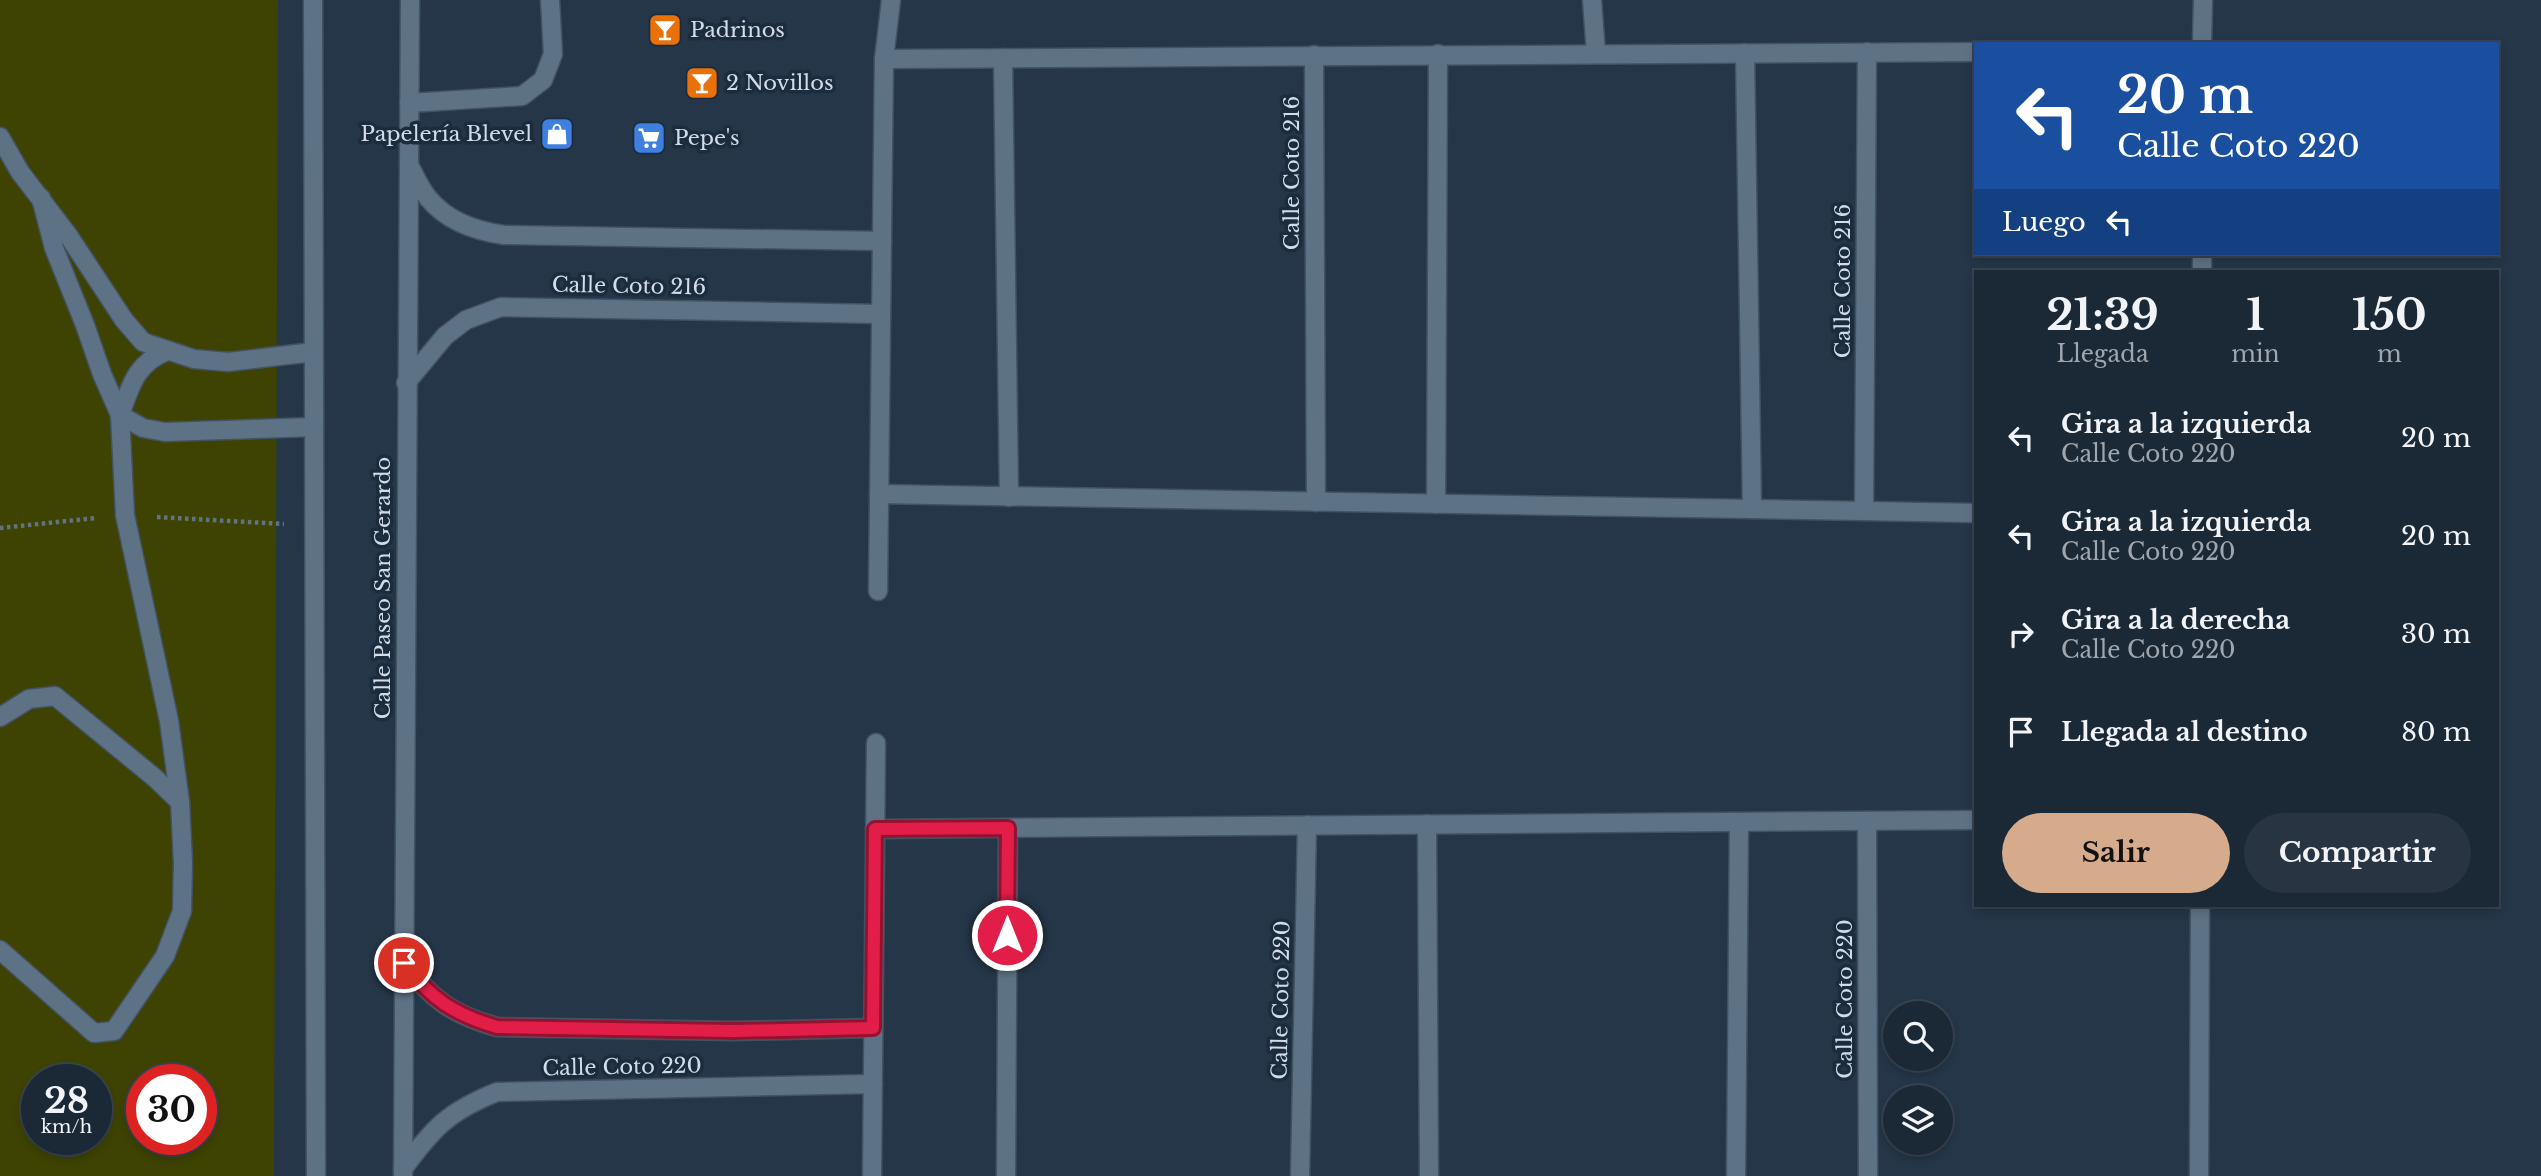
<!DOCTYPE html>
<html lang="es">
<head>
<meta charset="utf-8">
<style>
  body { margin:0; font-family:"Libre Baskerville",serif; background:#283442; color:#f1f3f6; height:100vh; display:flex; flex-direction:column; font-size:26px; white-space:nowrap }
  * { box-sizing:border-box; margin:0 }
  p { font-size:23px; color:#a0a6ad }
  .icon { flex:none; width:38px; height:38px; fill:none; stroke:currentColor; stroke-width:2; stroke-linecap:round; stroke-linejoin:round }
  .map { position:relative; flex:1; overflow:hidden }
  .panel { position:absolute; left:1974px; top:270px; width:525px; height:637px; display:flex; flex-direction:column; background:#1b2836; border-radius:0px; box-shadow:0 4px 10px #0003,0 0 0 2px #394451 }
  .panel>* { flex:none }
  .top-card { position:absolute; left:1974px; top:42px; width:525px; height:214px; border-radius:0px; box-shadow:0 4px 10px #0003,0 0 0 2px #394451; background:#1a4fa0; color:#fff; overflow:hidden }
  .fabs { position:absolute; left:1883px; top:1001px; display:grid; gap:14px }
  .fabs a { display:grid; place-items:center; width:70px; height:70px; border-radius:50%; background:#1b2836; box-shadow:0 4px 10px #0003,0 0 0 2px #394451; font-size:35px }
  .speed { position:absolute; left:21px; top:1064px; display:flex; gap:14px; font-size:35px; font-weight:700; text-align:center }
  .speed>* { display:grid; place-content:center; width:91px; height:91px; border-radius:50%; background:#1b2836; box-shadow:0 4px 10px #0003,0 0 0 2px #394451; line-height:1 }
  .speed small { font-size:18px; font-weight:400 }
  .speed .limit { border:10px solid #d22; background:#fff; color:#111 }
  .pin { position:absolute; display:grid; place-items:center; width:60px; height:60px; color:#fff; margin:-30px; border:4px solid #fff; border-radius:50%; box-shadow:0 2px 7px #0007 }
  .me { position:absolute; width:77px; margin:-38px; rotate:0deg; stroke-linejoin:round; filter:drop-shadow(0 0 5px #0008) }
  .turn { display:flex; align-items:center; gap:24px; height:147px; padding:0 28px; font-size:32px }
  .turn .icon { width:91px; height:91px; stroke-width:2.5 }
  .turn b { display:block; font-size:49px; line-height:60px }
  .then { display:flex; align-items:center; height:66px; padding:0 28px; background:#0003; gap:14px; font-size:26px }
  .eta { display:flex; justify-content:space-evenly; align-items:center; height:119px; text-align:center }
  .eta b { font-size:42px; font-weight:700; line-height:49px }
  .primary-button { display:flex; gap:14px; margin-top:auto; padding:14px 28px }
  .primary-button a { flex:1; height:80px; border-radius:42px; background:#d6ab8b; color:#111; font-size:28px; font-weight:700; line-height:80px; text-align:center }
  .primary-button a+a { background:#283442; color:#f1f3f6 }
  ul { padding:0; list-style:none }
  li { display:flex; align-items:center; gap:21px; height:98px; padding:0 28px }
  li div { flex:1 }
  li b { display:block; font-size:26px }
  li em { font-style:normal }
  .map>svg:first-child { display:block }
  .green { fill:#3e4302; fill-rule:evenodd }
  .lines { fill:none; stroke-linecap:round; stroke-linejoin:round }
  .minor-casing { stroke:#435262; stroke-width:21 }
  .path { stroke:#637282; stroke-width:4.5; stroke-dasharray:3.5 3.5; stroke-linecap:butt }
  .minor { stroke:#5e7286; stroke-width:18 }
  .route-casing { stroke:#92132f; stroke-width:18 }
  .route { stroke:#e11d48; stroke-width:12 }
  .labels { text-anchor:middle; stroke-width:7; stroke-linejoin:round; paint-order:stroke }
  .poi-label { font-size:21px; fill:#d1dce8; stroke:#1a2c3d; text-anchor:start }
  .street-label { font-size:21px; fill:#d1dce8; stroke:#1a2c3d }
</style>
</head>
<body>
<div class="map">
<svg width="2541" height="1176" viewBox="0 0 2541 1176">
  <rect width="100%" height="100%" fill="#243648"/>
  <path class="green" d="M0 0H278L274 1176H0ZM37 1080H96V1139H37ZM142 1080H201V1139H142Z"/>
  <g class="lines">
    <defs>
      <g id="minor">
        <path d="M313 0 316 1176"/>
        <path d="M1592 0 1596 53"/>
        <path d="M2202 44 2203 0"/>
        <path d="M1745 53 1752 509"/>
        <path d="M1314 55 1316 502"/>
        <path d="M1003 58 1009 497"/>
        <path d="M884 59 1976 52"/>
        <path d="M409 103 522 96 543 80 553 54 550 0"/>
        <path d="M0 137 20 172 68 235 124 320 143 342 194 359 228 362 313 352"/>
        <path d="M409 165C415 176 421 190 429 199 448 222 476 231 504 235L882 241"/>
        <path d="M2202 271V254"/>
        <path d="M406 383 445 336 466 320 501 307 881 314"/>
        <path d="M120 415 143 428 165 432 313 427"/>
        <path d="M120 415C131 385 136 363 167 351"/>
        <path d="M879 494 1976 513"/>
        <path d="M1436 504 1438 54"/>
        <path d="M1864 511 1867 52"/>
        <path d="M878 591 884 59 891 0"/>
        <path d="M0 717 29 699 55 696 155 778 180 802"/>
        <path d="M1867 821 1868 1176"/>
        <path d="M1427 824 1429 1176"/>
        <path d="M875 829 1976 820"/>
        <path d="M0 950 94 1033 114 1031 165 956 182 911 183 863 180 802 169 721 125 515 120 415 102 374 85 325 54 248 41 198"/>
        <path d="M404 963C431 999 453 1015 497 1027L734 1031 873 1028"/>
        <path d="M403 1169C433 1128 449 1111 497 1092L873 1084"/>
        <path d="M403 1176 410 0"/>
        <path d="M872 1176 876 743"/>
        <path d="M1006 1176 1008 828"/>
        <path d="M1300 1176 1307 825"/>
        <path d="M1736 1176 1739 822"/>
        <path d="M2199 1176 2200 905"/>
      </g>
    </defs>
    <use href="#minor" class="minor-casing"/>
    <g class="path">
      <path d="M157 517 284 524"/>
      <path d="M0 528 96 518"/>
    </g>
    <use href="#minor" class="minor"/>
  </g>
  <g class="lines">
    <defs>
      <path id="route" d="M404 963C431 999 453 1014 497 1027L734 1031 873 1028 875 829 1008 828 1007 935"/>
    </defs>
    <use href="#route" class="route-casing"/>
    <use href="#route" class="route"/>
  </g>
  <defs>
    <symbol id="bar-square" viewBox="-11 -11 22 22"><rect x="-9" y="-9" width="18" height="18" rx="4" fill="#e8710a" stroke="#1a2c3d"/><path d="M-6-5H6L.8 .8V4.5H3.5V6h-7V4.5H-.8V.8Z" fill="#fff"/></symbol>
    <symbol id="shop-square" viewBox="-11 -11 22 22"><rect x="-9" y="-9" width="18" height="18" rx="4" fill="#3f7fe0" stroke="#1a2c3d"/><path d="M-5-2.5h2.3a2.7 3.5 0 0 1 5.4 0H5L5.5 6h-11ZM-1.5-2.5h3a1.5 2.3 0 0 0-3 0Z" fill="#fff"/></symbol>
    <symbol id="supermarket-square" viewBox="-11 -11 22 22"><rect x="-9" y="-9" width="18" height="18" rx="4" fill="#3f7fe0" stroke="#1a2c3d"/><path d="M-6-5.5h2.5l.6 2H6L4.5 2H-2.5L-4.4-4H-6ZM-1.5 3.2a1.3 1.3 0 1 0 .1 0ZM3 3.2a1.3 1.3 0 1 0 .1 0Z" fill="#fff"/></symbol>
  </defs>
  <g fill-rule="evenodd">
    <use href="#bar-square" x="646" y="11" width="38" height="38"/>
    <use href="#bar-square" x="683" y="64" width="38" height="38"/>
    <use href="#shop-square" x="538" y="115" width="38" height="38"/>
    <use href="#supermarket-square" x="630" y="119" width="38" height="38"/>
  </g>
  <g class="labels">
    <g class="poi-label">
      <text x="690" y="37">Padrinos</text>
      <text x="726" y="90">2 Novillos</text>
      <text x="532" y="141" text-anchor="end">Papelería Blevel</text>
      <text x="674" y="145">Pepe's</text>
    </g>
    <g class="street-label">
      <text transform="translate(1292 173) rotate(-90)" y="7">Calle Coto 216</text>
      <text transform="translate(1843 281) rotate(-90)" y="7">Calle Coto 216</text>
      <text transform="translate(629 286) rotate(1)" y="7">Calle Coto 216</text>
      <text transform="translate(383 588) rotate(-90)" y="7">Calle Paseo San Gerardo</text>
      <text transform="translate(1845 999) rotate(-90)" y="7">Calle Coto 220</text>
      <text transform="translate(1281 1000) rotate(-89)" y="7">Calle Coto 220</text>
      <text transform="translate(622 1067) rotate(-1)" y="7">Calle Coto 220</text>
    </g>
  </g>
</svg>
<div class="fabs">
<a><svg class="icon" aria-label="search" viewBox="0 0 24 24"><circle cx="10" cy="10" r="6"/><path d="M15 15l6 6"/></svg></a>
<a><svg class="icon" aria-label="layers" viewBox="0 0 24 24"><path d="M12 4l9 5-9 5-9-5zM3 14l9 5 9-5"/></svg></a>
</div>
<div class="speed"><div>28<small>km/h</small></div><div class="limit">30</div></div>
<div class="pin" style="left:404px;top:963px;background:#d93025"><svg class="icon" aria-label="arrive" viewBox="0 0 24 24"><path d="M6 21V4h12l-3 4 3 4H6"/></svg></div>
<svg class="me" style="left:1007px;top:935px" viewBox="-20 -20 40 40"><circle r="17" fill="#e11d48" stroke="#fff" stroke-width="3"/><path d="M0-11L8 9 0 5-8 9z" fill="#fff"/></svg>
<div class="top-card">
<div class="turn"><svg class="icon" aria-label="left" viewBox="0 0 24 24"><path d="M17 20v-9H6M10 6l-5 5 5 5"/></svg><div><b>20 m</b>Calle Coto 220</div></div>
<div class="then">Luego<svg class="icon" aria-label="left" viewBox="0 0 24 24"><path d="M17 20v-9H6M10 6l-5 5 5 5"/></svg></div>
</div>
<section class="panel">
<div class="eta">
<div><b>21:39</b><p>Llegada</p></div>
<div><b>1</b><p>min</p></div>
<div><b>150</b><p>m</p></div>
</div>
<ul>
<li><svg class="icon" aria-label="left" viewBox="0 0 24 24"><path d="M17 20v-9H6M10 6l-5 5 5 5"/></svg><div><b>Gira a la izquierda</b><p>Calle Coto 220</p></div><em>20 m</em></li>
<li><svg class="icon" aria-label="left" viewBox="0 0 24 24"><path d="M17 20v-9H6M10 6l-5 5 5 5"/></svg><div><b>Gira a la izquierda</b><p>Calle Coto 220</p></div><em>20 m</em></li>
<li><svg class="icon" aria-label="right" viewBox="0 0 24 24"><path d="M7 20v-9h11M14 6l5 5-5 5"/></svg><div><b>Gira a la derecha</b><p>Calle Coto 220</p></div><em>30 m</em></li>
<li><svg class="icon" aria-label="arrive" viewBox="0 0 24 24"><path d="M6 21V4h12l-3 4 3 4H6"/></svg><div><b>Llegada al destino</b></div><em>80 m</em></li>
</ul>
<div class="primary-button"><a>Salir</a><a>Compartir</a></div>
</section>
</div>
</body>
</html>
